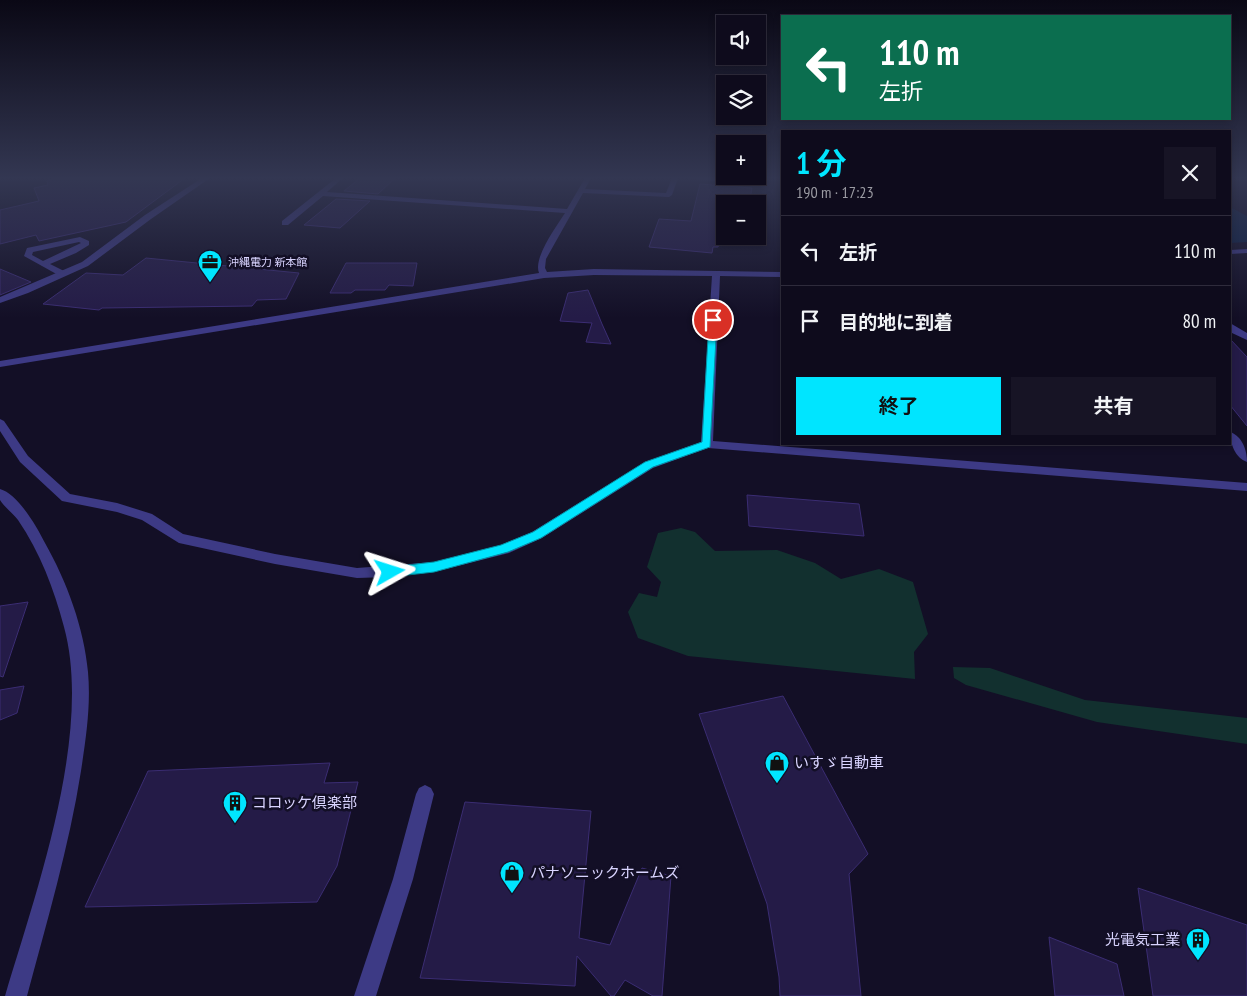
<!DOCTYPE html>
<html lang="ja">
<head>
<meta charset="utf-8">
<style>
  body { margin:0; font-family:"PT Sans Narrow","Noto Sans JP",sans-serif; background:#171425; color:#f1f3f6; height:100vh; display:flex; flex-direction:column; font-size:19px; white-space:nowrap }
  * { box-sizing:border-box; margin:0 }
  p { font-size:16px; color:#9b9ba3 }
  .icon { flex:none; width:28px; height:28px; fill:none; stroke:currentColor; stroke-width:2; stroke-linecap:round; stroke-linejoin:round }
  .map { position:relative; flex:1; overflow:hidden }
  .side { position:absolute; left:781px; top:130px; width:450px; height:315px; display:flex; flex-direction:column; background:#0e0b1c; border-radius:0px; box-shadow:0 2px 8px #0003,0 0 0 1px #2e2b3b }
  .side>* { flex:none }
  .banner { position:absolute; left:781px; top:15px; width:450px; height:105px; border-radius:0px; box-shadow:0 2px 8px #0003,0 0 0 1px #2e2b3b; background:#0b6e4f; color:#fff; overflow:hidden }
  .fabs { position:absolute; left:716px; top:15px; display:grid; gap:10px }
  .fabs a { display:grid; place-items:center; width:50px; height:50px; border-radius:0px; background:#0e0b1c; box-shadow:0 2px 8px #0003,0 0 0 1px #2e2b3b; font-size:25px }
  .pin { position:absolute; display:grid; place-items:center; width:42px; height:42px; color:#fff; margin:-21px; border:2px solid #fff; border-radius:50%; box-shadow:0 1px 5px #0007 }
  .me { position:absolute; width:55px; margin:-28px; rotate:84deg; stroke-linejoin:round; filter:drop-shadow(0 0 4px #0008) }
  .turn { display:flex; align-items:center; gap:18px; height:105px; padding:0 15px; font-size:22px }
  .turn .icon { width:65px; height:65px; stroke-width:2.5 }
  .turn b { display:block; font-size:35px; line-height:42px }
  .round { display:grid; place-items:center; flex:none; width:52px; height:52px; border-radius:0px; background:#171425 }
  .summary { display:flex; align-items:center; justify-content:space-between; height:85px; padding:0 15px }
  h1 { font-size:30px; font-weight:700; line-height:38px; color:#00e5ff }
  .primary-button { display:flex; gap:10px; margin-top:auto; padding:10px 15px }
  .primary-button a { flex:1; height:58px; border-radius:0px; background:#00e5ff; color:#111; font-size:20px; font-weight:700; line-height:58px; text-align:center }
  .primary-button a+a { background:#171425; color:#f1f3f6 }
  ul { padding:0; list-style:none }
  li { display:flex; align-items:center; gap:15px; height:70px; padding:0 15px; border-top:1px solid #2e2b3b }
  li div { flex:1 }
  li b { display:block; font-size:19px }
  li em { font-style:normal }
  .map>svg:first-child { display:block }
  .green { fill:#12302f }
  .water { fill:#0a1f44 }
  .building { fill:#241b47; stroke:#3b2d73 }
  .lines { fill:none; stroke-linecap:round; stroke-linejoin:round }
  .service { fill:#3d3a85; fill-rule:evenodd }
  .minor { fill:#3d3a85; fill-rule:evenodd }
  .tertiary { fill:#3d3a85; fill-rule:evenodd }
  .route { fill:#00e5ff; stroke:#0095a6 }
  .labels { text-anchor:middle; stroke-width:5; stroke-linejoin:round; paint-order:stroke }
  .far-poi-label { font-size:11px; fill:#d9d4ff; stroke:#130f26; text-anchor:start }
  .near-poi-label { font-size:15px; fill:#d9d4ff; stroke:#130f26; text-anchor:start }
</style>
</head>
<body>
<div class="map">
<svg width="1247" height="996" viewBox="0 0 1247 996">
  <rect width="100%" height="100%" fill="#130f26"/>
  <g class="green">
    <path d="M681 528 695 532 715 551 777 550 815 563 841 579 879 569 913 582 928 634 914 652 915 679 688 656 638 638 628 612 639 593 657 597 661 582 647 567 658 533Z"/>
    <path d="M953 667 990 668 1085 700 1247 718V744L1097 722 966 685 954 678Z"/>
  </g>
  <path class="water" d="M1230 207 1247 216V242L1230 243Z"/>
  <g class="building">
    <path d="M57 178H185L126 222 39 241 36 235 0 244V210L39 201 34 188 48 185 47 181Z"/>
    <path d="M360 178H395L378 194 344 191Z"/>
    <path d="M700 184 752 188 749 204H725V225L718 247H713L712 253 649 247 659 219 691 221Z"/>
    <path d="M336 199 370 201 340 228 304 225Z"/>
    <path d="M146 258 299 273 286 299 257 300 252 306 102 308 99 310 43 304 86 273 123 275Z"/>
    <path d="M346 263H417L413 286 389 285 385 290H355L351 293H330Z"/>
    <path d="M0 269 31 282 0 295Z"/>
    <path d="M588 290 602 324 611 344 586 342 592 323 560 321 568 293Z"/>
    <path d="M1230 339 1247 357V426L1230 405Z"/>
    <path d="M747 495 859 504 864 536 749 526Z"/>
    <path d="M28 602 3 677 0 676V606Z"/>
    <path d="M24 686 17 713 0 720V690Z"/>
    <path d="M783 696 868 854 849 874 861 996H780L779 977 767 904 699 714Z"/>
    <path d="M330 763 324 783 358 782 337 866 317 902 85 907 148 771Z"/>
    <path d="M465 802 591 811 579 938 610 945 642 868 671 876 662 996H653L625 980 614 996H611L577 956 575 986 420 978Z"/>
    <path d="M1138 888 1247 925V996H1153Z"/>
    <path d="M1049 937 1117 964 1124 996H1055Z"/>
  </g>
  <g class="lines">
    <g class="service">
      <path d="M336 178H343L327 192 567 209 585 178H591L585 189 666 193 672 178H678L672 195 669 197 583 193 546 259 545 268 547 272 594 269 782 272V277L720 276 713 441 1247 483V491L708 448 653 468 542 538 509 553 434 572 389 577 357 578 275 564 179 543 142 520 117 512 62 501 20 462 0 431V419L4 421 28 456 70 494 117 503 152 514 183 534 275 554 357 568 434 562 501 545 532 532 645 462 701 442 712 276 594 275 544 278 0 367V361L539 273C533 258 556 227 565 213L323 196 288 225H282V221Z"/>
      <path d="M685 178H740L733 183Z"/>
      <path d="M80 237 89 241V245L76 253 50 264 66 272V276H60L24 256 27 248ZM79 242 81 243 43 261 32 255 33 252Z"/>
      <path d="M1247 249V253L1230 254V250Z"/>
      <path d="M1230 323 1247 333V340L1232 333Z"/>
      <path d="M1230 432C1242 436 1247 450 1247 462 1235 458 1230 443 1230 432Z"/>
      <path d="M425 785 431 788 434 794 413 879 376 996H354L393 879 416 794 419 788Z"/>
    </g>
    <path class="minor" d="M202 178H210L151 219 88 266 28 293 0 303V297L82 262 145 215Z"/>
    <path class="tertiary" d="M0 489C18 494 37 527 45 543 67 582 84 628 88 672 91 705 86 738 81 771 69 847 47 921 27 996H5C36 892 93 733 64 627 54 589 40 552 18 520 13 513 4 507 0 500 0 497 0 491 0 489Z"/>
  </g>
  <linearGradient id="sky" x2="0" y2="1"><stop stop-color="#0a0815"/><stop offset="0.56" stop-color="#333752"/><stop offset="1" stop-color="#333752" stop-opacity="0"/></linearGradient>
  <rect width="1247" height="318" fill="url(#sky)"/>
  <path class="route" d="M713 317 717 320 710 447 653 467 541 538 508 552 434 572 390 577 385 576 383 572 385 569 390 567 434 562 501 545 533 532 645 462 702 442 709 320Z"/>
  <defs>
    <symbol id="office-pin" viewBox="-11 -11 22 30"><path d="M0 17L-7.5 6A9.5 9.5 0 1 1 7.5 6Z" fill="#00e5ff" stroke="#130f26"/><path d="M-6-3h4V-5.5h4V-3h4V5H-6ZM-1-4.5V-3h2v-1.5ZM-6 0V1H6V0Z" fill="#111"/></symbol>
    <symbol id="shop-pin" viewBox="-11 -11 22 30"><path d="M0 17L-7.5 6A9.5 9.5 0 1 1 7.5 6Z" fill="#00e5ff" stroke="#130f26"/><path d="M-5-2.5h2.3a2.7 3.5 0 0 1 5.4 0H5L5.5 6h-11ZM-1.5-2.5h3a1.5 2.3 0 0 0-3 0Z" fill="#111"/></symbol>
    <symbol id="building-pin" viewBox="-11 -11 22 30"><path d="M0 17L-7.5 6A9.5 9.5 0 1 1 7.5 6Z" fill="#00e5ff" stroke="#130f26"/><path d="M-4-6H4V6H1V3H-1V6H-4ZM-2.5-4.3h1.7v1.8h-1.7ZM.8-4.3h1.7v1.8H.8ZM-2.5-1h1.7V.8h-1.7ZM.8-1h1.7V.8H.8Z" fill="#111"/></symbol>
  </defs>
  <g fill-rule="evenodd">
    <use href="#office-pin" x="196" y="248" width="28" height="38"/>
    <use href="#shop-pin" x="763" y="749" width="28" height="38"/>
    <use href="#building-pin" x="221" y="789" width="28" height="38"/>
    <use href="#shop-pin" x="498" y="859" width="28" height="38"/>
    <use href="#building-pin" x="1184" y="926" width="28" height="38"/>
  </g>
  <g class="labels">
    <g class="far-poi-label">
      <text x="228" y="266">沖縄電力 新本館</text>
    </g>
    <g class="near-poi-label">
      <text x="794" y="768">いすゞ自動車</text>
      <text x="252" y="808">コロッケ倶楽部</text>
      <text x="530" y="878">パナソニックホームズ</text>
      <text x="1180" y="945" text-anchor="end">光電気工業</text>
    </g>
  </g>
</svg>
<div class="fabs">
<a><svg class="icon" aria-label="sound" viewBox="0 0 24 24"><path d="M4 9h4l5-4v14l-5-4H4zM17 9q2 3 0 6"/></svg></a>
<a><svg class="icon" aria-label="layers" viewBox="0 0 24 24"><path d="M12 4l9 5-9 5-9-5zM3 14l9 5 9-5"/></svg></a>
<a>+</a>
<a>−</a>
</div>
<div class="pin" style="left:713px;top:320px;background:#d93025"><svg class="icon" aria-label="arrive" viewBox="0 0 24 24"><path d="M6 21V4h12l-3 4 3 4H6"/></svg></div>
<svg class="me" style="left:390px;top:572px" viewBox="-20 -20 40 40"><path d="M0-17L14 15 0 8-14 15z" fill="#00e5ff" stroke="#fff" stroke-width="4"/></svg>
<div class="banner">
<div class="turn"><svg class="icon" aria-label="left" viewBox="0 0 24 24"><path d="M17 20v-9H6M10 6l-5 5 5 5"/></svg><div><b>110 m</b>左折</div></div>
</div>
<section class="side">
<div class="summary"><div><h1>1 分</h1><p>190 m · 17:23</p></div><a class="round"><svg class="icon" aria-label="close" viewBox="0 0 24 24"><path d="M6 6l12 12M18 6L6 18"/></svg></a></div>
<ul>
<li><svg class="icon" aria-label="left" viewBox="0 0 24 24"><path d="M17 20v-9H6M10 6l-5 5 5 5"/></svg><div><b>左折</b></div><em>110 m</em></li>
<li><svg class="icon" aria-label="arrive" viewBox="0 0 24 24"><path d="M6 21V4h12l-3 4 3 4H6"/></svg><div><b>目的地に到着</b></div><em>80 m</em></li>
</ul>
<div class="primary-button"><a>終了</a><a>共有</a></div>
</section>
</div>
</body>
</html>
